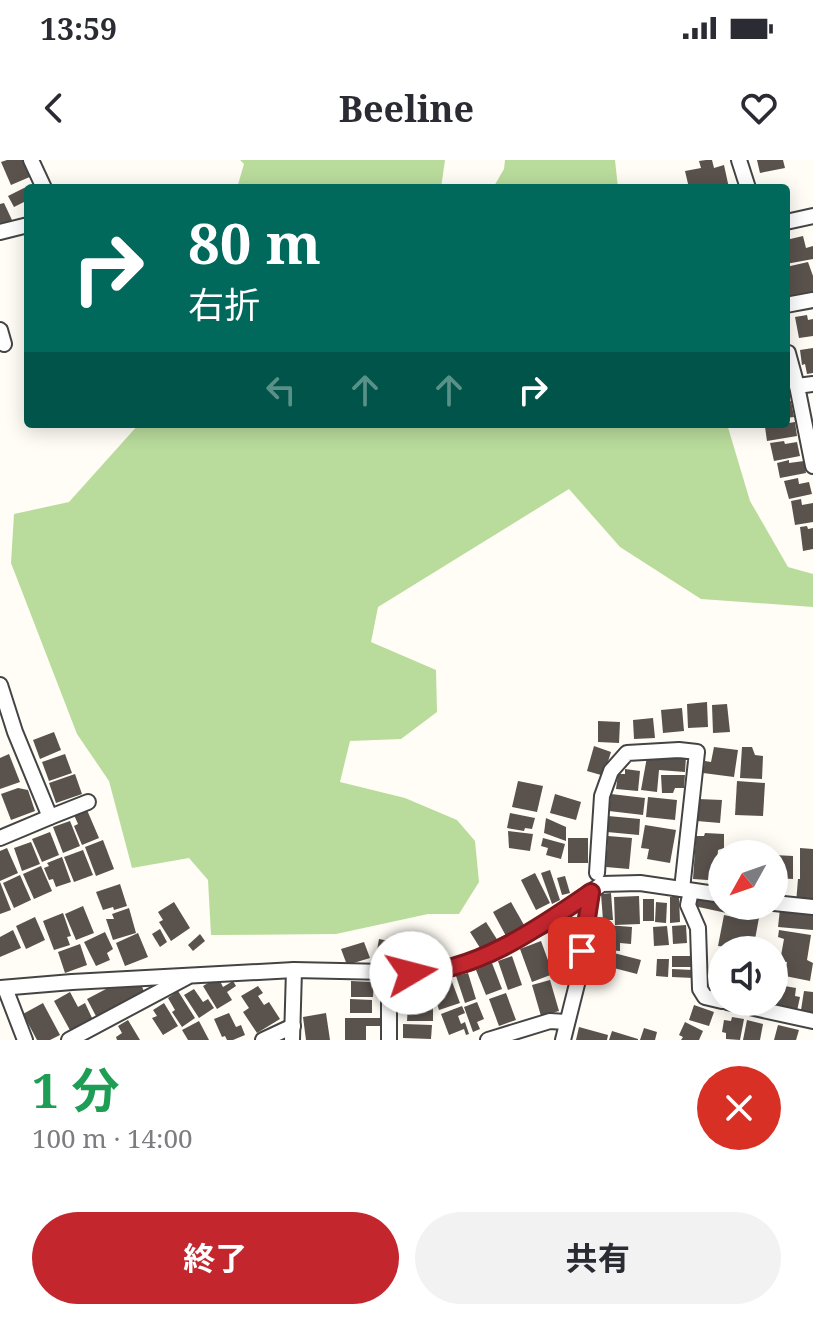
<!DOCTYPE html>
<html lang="ja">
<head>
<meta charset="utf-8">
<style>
  body { margin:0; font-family:"Noto Serif","Noto Sans JP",serif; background:#f2f2f3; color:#2b2b33; height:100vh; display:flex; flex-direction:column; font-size:30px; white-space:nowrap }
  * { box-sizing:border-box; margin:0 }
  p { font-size:26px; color:#7c7c81 }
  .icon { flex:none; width:44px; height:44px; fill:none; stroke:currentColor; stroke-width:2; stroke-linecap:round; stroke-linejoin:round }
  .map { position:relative; height:880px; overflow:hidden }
  .panel { display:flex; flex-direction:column; background:#fff; flex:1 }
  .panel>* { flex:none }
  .hud { position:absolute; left:24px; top:24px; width:766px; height:244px; border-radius:8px; box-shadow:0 4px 20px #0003; background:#00695c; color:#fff; overflow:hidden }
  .needle { width:52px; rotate:230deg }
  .controls { position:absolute; left:708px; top:680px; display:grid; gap:16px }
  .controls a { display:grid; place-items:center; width:80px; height:80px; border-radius:50%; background:#fff; box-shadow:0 4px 20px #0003; font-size:40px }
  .pin { position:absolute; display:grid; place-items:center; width:68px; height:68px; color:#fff; margin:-34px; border-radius:16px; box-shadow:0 4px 12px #0006 }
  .me { position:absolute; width:88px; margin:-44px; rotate:82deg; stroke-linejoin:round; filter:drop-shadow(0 0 6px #0008) }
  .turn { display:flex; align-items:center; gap:28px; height:168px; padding:0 32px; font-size:36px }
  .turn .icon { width:104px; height:104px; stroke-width:2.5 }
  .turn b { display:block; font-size:56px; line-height:68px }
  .lanes { display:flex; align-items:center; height:76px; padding:0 32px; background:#0003; justify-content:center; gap:40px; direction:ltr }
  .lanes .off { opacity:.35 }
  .round { display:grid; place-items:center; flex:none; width:84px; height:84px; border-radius:42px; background:#f2f2f3 }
  .overview { display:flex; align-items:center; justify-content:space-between; height:136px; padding:0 32px }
  h1 { font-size:48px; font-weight:700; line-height:60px; color:#1e9e55 }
  .primary-button { display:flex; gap:16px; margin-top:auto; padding:16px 32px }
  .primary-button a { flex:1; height:92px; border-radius:48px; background:#c4262e; color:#fff; font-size:32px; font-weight:700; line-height:92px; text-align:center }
  .primary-button a+a { background:#f2f2f3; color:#2b2b33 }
  .status { display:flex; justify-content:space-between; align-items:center; height:56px; padding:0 40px; background:#fff; direction:ltr }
  .status svg { height:22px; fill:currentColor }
  header { display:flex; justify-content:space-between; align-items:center; height:104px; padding:0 32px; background:#fff; font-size:36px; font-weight:700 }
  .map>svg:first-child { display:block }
  .forest { fill:#b9dc9c }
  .building { fill:#5a524d }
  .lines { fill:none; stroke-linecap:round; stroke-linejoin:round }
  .street-casing { stroke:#444; stroke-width:18 }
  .street { stroke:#fff; stroke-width:14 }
  .route-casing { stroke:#7f191e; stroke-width:20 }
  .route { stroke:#c4262e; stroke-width:14 }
</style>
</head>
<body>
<div class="status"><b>13:59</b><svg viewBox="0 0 49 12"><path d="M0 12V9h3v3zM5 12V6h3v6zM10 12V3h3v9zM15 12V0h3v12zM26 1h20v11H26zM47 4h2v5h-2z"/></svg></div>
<header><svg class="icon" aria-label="back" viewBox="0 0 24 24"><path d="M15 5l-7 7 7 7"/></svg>Beeline<svg class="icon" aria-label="heart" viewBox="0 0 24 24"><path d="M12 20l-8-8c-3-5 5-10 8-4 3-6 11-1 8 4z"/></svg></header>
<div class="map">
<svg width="813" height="880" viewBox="0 0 813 880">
  <rect width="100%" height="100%" fill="#fffdf5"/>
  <g class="forest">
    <path d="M240 0H445L441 28H237L244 4Z"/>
    <path d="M505 0H615L618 28H493L504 9Z"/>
    <path d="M139 264H727L750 341 788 407 813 414V447L701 439 620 387 569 329 378 447 371 482 436 510 437 552 401 579 350 581 340 622 405 638 457 660 475 681 479 722 459 754H428L336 774 211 775 208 720 189 698 132 708 109 621 77 574 11 403 14 354 69 342Z"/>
  </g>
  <g class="building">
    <path d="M7 0H26L32 16 11 25 1 2Z"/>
    <path d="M706 0H712L714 8 724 5 729 28H689L685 11 701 8 699 1Z"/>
    <path d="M757 0H783L785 8 760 13Z"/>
    <path d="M34 23 36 28H28V40L14 47 8 36Z"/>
    <path d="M4 43 12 60 0 66V44Z"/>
    <path d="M803 76 806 88 813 86V99L786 104V80Z"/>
    <path d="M808 102 813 116V133L788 138 786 107Z"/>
    <path d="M807 155 808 160 813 159V176L799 178 795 157Z"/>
    <path d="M813 188V213L807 214 805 204 802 205 800 190Z"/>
    <path d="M791 241 794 257 786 258V242Z"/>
    <path d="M795 262 797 276 767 281 765 267Z"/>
    <path d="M784 281 785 284 797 282 800 296 774 301 770 283Z"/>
    <path d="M789 300V303L804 301 806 313 780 318 777 303Z"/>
    <path d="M798 318 799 324 809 322 812 334 789 339 784 321Z"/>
    <path d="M801 339 802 345 813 343V362L795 365 791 341Z"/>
    <path d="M807 366 808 369 813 368V389L803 391 800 367Z"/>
    <path d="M707 542 708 567 688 568 687 544Z"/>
    <path d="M727 544 730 572 713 573 712 545Z"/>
    <path d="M682 548 684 571 663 573 661 550Z"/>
    <path d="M653 558 655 578 634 579 633 560Z"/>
    <path d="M598 561 620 562 619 583 598 582Z"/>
    <path d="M54 572 61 590 40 599 33 580Z"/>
    <path d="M594 586 611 592 606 608 601 615 587 611Z"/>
    <path d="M714 587 738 590 734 617 703 613 705 601 711 602Z"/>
    <path d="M742 587H752L755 595 763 596 762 619 740 618Z"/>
    <path d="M9 594 20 622 0 629V598Z"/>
    <path d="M65 594 72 613 49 621 42 602Z"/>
    <path d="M661 595 686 597 685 612 659 610 657 632 641 630 647 597 661 599Z"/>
    <path d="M625 609 640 611 638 631 616 629 618 614H625Z"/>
    <path d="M75 614 82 634 56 643 49 623Z"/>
    <path d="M661 615H685L684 628H675L673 633H662Z"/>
    <path d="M518 621 543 626 537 652 512 647Z"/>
    <path d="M737 621 765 623 763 656 735 655Z"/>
    <path d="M18 628 28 630 35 651 11 660 1 634Z"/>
    <path d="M555 634 581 642 576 660 550 653Z"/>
    <path d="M611 634 645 638 643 655 609 651Z"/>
    <path d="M648 637 677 640 675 660 646 657Z"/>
    <path d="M698 639 722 640 720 663 697 661Z"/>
    <path d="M87 650 99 678 82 685 74 666 78 664 74 655Z"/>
    <path d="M510 653 535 658 532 669 525 668 524 671 507 668Z"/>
    <path d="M608 656 640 659 639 675 607 672Z"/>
    <path d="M546 658 566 667V681L544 673Z"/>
    <path d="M70 661 80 686 63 693 53 667Z"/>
    <path d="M645 665 676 670 670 703 647 699 649 689 641 688Z"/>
    <path d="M508 671 533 674 530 691 509 688Z"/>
    <path d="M50 672 59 695 42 702 32 679Z"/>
    <path d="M705 673 724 674V688L718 690 717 704H722V721L693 719 696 676H704Z"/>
    <path d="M608 676 632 678 629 709 606 707Z"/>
    <path d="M543 678 565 684 561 699 546 695 548 688 541 686Z"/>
    <rect x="568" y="678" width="20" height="25"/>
    <path d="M103 680 114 709 96 716 85 687Z"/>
    <path d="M31 682 40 704 22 711 14 688Z"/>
    <path d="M7 688 18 713 0 721V691Z"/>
    <path d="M800 688 813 689V744L796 743 798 719H800Z"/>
    <path d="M83 690 93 715 74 722 64 697Z"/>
    <path d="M774 695 793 696V719L774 718Z"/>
    <path d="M62 697 71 722 56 727 53 719 49 720 44 708 49 706 47 703Z"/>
    <path d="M41 706 52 731 34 739 23 714Z"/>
    <path d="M550 710 560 740 552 744 541 713Z"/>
    <path d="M535 713 550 743 536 750 521 720Z"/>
    <path d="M20 715 31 740 14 748 3 723Z"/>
    <path d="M565 716 570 733 562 735 557 718Z"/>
    <path d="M0 722 11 750 0 754Z"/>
    <path d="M120 724 127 746 114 750 113 747 103 750 96 732Z"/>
    <path d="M611 733 613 760H603L601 734Z"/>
    <path d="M697 735 722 740V746H732L731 754 694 746Z"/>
    <path d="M639 736 640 764 615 765 614 737Z"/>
    <path d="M670 737H679L680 762 670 763Z"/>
    <rect x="643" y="739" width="11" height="22"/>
    <path d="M174 742 190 768 171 781 159 762 163 760 158 752Z"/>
    <path d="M511 742 524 765 506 776 493 752Z"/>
    <path d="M656 742 667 743 666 763 655 762Z"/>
    <path d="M83 746 94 773 76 780 65 754Z"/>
    <path d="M735 746 761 747 753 790 718 786 724 755 733 757Z"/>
    <path d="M129 748 136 773 113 780 106 759H114L112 754Z"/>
    <path d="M780 749 813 752V770L778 767Z"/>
    <path d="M63 753 71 776 67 777 70 785 54 790 43 761Z"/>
    <path d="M35 757 45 780 26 789 16 766Z"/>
    <path d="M486 762 498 781 482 791 470 772Z"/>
    <path d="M607 765 632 767 631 784 620 783V791L605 790Z"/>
    <path d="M686 765 687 783 673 784 672 766Z"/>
    <path d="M667 766 669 785 654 786 653 767Z"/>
    <path d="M160 769 167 782 160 787 152 774Z"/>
    <path d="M13 770 21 788 0 797V777Z"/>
    <path d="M779 770 811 775 807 800 813 803 810 821 785 816 787 802 780 801 784 779 778 777Z"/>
    <path d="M105 772 113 789 107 793 110 800 96 806 84 782Z"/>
    <path d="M138 773 148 797 125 806 116 783Z"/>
    <path d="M200 774 205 781 193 791 188 785Z"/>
    <path d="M379 779 410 785 406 807 375 801Z"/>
    <path d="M541 781 553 814 532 822 520 789Z"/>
    <path d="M364 782 370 798 347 805 341 789Z"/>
    <path d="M80 784 87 805 65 813 58 792Z"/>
    <path d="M610 792 641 800 637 814 606 806Z"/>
    <path d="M512 796 522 825 508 830 498 801Z"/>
    <rect x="672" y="796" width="19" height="11"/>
    <path d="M657 799H669L668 817 656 816Z"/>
    <path d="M492 803 502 829 486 835 476 810Z"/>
    <path d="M714 808 722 810V834L709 831Z"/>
    <path d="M672 809 693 810V818L672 817Z"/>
    <path d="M468 813 476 839 465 843 456 816Z"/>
    <path d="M218 817 223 827 233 821 236 826 227 832 232 840 217 849 203 826Z"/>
    <path d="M451 819 460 843 439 850 431 825Z"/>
    <path d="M550 820 559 851 541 856 532 825Z"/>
    <path d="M351 821 374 822 373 837H351Z"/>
    <path d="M401 821 426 822V841L401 840Z"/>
    <path d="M141 824 145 834 97 858 87 839 106 829Z"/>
    <path d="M779 825 796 828 795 836 800 837 797 851 775 847Z"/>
    <path d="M258 826 263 833 258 836 264 845 269 842 280 859 257 873 243 852 249 848 241 836Z"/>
    <path d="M194 829 203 842 208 839 214 848 199 858 184 835Z"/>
    <path d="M178 831 195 858 182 867 172 852 175 850 168 838Z"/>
    <path d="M804 831 813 832V853L801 850Z"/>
    <path d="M70 832 78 847 85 843 93 860 71 872 54 841Z"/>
    <path d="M506 833 516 860 499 866 489 839Z"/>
    <path d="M350 839 372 840V853H350Z"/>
    <path d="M477 842 484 859 477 862 480 869 473 872 464 847Z"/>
    <path d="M43 843 60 875 50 880H37L23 854Z"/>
    <path d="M164 843 178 866 163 875 152 858 157 856 153 850Z"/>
    <path d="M694 845 714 852 709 866 689 860Z"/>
    <path d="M408 846H433V861H407Z"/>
    <path d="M462 846 465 853 458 856 461 864 465 862 469 874 466 875 464 869 449 875 441 854Z"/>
    <path d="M229 853 236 867 241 865 245 875 233 880H227L225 876 222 877 214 859Z"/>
    <path d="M326 853 330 880H306L303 857Z"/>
    <path d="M732 857 744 859 740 880 726 879V873L722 872 724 860 731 861Z"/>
    <path d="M345 858H380V866H366V880H345Z"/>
    <path d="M128 860 140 880H117L116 877 122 873 118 866Z"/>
    <path d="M747 860 763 864 760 880H743Z"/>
    <path d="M199 861 209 880H188L182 870Z"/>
    <path d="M685 862 703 871 699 880H681L683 877 679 875Z"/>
    <path d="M403 864 432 865 431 879 403 878Z"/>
    <path d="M778 865 799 870 796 880H774Z"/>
    <path d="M579 867 608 875 607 880H576Z"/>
    <path d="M644 868 657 872 655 880H640Z"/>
    <path d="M612 871 638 879V880H609Z"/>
  </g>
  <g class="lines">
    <defs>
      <g id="street">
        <path d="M31 0 44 28"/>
        <path d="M739 0 748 28"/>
        <path d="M786 62 813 56"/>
        <path d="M0 72 28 65"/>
        <path d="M786 145 813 140"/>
        <path d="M0 170 4 184"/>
        <path d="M786 193H788L797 226"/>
        <path d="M813 224 797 226 813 306"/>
        <path d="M0 525 15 572 50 657 0 678"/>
        <path d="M50 657 88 642"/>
        <path d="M597 713 602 636 611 611 627 593 679 590 697 592 682 729"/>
        <path d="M691 731 688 745 698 768 700 829 705 837 722 841"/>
        <path d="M774 743 813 747"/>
        <path d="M389 813V880"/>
        <path d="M0 828 72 822 294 810 433 813 474 801 544 765 602 724 640 723 722 735"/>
        <path d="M5 828 25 880"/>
        <path d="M727 842 813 861"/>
        <path d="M69 880 187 817"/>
        <path d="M263 880 293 866"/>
        <path d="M292 880 294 810"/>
        <path d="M488 880 550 861 566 862"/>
        <path d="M563 880 578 820 591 732"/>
      </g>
    </defs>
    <use href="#street" class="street-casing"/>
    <use href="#street" class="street"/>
  </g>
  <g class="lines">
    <defs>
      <path id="route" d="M411 813C475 813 540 767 591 732L582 791"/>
    </defs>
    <use href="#route" class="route-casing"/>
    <use href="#route" class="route"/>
  </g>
</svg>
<div class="controls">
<a><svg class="needle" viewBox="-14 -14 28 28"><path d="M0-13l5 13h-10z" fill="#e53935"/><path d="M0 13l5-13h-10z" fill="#7c7c81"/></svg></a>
<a><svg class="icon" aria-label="sound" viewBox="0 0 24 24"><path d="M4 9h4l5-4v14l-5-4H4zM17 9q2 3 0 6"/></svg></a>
</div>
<div class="pin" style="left:582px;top:791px;background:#d93025"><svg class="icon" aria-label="arrive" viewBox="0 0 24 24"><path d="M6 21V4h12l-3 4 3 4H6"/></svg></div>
<svg class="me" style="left:411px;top:813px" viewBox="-20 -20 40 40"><circle r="19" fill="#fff"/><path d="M0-13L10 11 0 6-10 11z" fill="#c4262e"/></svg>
<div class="hud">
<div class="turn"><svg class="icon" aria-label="right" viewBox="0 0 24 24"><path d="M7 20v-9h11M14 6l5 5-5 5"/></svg><div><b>80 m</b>右折</div></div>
<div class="lanes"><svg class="icon off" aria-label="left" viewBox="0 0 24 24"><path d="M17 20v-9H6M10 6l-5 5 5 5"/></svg><svg class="icon off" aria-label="ahead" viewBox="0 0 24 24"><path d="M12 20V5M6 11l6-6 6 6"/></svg><svg class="icon off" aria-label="ahead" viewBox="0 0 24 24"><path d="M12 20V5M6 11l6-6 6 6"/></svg><svg class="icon" aria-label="right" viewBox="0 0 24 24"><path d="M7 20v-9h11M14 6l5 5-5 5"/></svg></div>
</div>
</div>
<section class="panel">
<div class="overview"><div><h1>1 分</h1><p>100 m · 14:00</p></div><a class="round" style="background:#d93025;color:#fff"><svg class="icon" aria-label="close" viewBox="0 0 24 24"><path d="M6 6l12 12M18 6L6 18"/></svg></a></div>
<div class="primary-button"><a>終了</a><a>共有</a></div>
</section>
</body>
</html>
